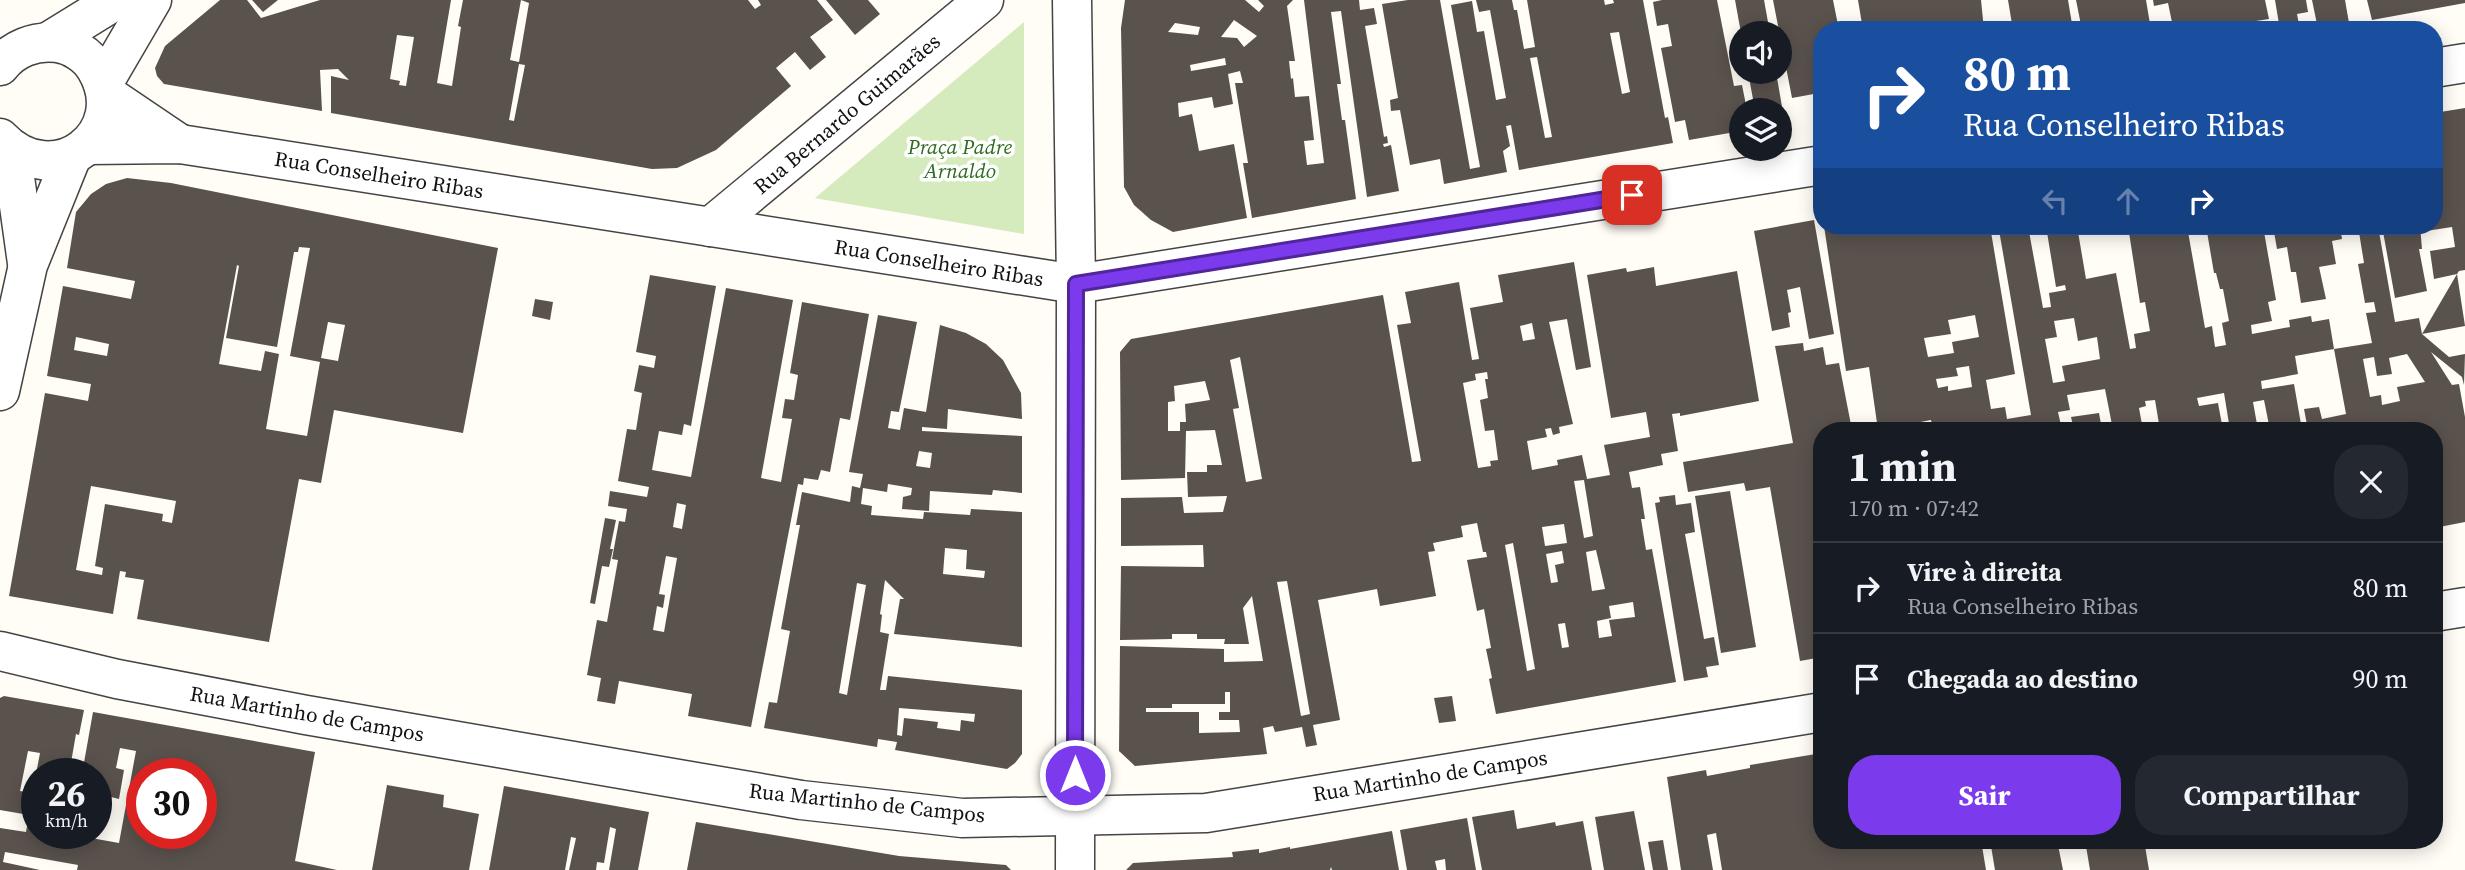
<!DOCTYPE html>
<html lang="pt">
<head>
<meta charset="utf-8">
<style>
  body { margin:0; font-family:"Source Serif 4",serif; background:#242831; color:#f1f3f6; height:100vh; display:flex; flex-direction:column; font-size:26px; white-space:nowrap }
  * { box-sizing:border-box; margin:0 }
  p { font-size:23px; color:#9ea1a6 }
  .icon { flex:none; width:38px; height:38px; fill:none; stroke:currentColor; stroke-width:2; stroke-linecap:round; stroke-linejoin:round }
  .map { position:relative; flex:1; overflow:hidden }
  .sheet { position:absolute; left:1813px; top:422px; width:630px; height:427px; display:flex; flex-direction:column; background:#171b24; border-radius:28px; box-shadow:0 4px 18px #0003 }
  .sheet>* { flex:none }
  .top-card { position:absolute; left:1813px; top:21px; width:630px; height:214px; border-radius:28px; box-shadow:0 4px 18px #0003; background:#1a4fa0; color:#fff; overflow:hidden }
  .controls { position:absolute; left:1729px; top:21px; display:grid; gap:14px }
  .controls a { display:grid; place-items:center; width:63px; height:63px; border-radius:50%; background:#171b24; box-shadow:0 4px 18px #0003; font-size:35px }
  .speed { position:absolute; left:21px; top:758px; display:flex; gap:14px; font-size:35px; font-weight:700; text-align:center }
  .speed>* { display:grid; place-content:center; width:91px; height:91px; border-radius:50%; background:#171b24; box-shadow:0 4px 18px #0003; line-height:1 }
  .speed small { font-size:18px; font-weight:400 }
  .speed .limit { border:10px solid #d22; background:#fff; color:#111 }
  .pin { position:absolute; display:grid; place-items:center; width:60px; height:60px; color:#fff; margin:-30px; border-radius:14px; box-shadow:0 4px 10px #0006 }
  .me { position:absolute; width:77px; margin:-38px; rotate:0deg; stroke-linejoin:round; filter:drop-shadow(0 0 5px #0008) }
  .turn { display:flex; align-items:center; gap:24px; height:147px; padding:0 35px; font-size:32px }
  .turn .icon { width:91px; height:91px; stroke-width:2.5 }
  .turn b { display:block; font-size:49px; line-height:60px }
  .lanes { display:flex; align-items:center; height:66px; padding:0 35px; background:#0003; justify-content:center; gap:35px; direction:ltr }
  .lanes .off { opacity:.35 }
  .round { display:grid; place-items:center; flex:none; width:74px; height:74px; border-radius:28px; background:#242831 }
  .headline { display:flex; align-items:center; justify-content:space-between; height:119px; padding:0 35px }
  h1 { font-size:42px; font-weight:700; line-height:52px }
  .primary-button { display:flex; gap:14px; margin-top:auto; padding:14px 35px }
  .primary-button a { flex:1; height:80px; border-radius:28px; background:#7c3aed; color:#fff; font-size:28px; font-weight:700; line-height:80px; text-align:center }
  .primary-button a+a { background:#242831; color:#f1f3f6 }
  ul { padding:0; list-style:none }
  li { display:flex; align-items:center; gap:21px; height:91px; padding:0 35px; border-top:2px solid #363941 }
  li div { flex:1 }
  li b { display:block; font-size:26px }
  li em { font-style:normal }
  .map>svg:first-child { display:block }
  .green { fill:#d5ebbd }
  .building { fill:#5a524d; fill-rule:evenodd }
  .lines { fill:none; stroke-linecap:round; stroke-linejoin:round }
  .minor-casing { stroke:#444; stroke-width:41 }
  .tertiary-casing { stroke:#444; stroke-width:41 }
  .minor { stroke:#fff; stroke-width:38 }
  .tertiary { stroke:#fff; stroke-width:38 }
  .route-casing { stroke:#51269a; stroke-width:18 }
  .route { stroke:#7c3aed; stroke-width:12 }
  .labels { text-anchor:middle; stroke-width:7; stroke-linejoin:round; paint-order:stroke }
  .street-label { font-size:21px; fill:#111; stroke:#fff }
  .park-label { font-size:21px; font-style:italic; fill:#2f6b1f; stroke:#fff }
</style>
</head>
<body>
<div class="map">
<svg width="2465" height="870" viewBox="0 0 2465 870">
  <rect width="100%" height="100%" fill="#fffdf5"/>
  <path class="green" d="M1024 22V234L814 198H815Z"/>
  <g class="building">
    <path d="M220 0H247L261 18 320 0H451L437 83 452 86 461 27 458 26 463 0H521L510 60 519 62 529 3 521 0H748L755 9 761 5 758 0H817L833 20 810 37 826 57 810 70 795 52 776 68 791 86 716 150 677 168 652 169 331 113V76L349 80 338 69 320 70 322 111 164 84 157 76 155 68 165 46ZM397 35 414 37 406 86 399 85 400 81 390 79ZM519 64 525 65 514 121 509 120Z"/>
    <path d="M252 0H278L263 12Z"/>
    <path d="M826 0H868L880 14 855 35Z"/>
    <path d="M1125 0H1245L1259 12 1264 6 1258 0H1293L1287 6 1295 61H1289L1291 79 1293 78 1295 97 1309 96 1314 140 1304 141 1307 165 1324 163 1304 0H1359L1360 10 1374 8 1377 24 1365 26 1384 137 1387 136 1388 143 1383 144 1384 147 1391 145 1399 191 1367 197 1341 11 1331 12 1341 84H1337L1342 120H1345L1356 199 1252 218 1243 163H1248L1235 83H1243L1240 71 1228 74 1233 104 1214 108 1212 97 1178 103 1179 117 1192 114 1199 151 1234 144 1247 218 1173 232 1151 220 1134 205 1124 187 1121 28ZM1234 20 1257 36 1244 47 1237 38 1221 37ZM1175 23 1200 27 1198 35 1168 32ZM1225 58 1226 65 1191 71 1190 65Z"/>
    <path d="M1408 0H1440L1470 169 1480 167 1451 5 1472 1 1477 32 1484 31 1496 100 1506 98 1490 10 1479 12 1476 0H1512L1514 10H1517L1524 49 1535 47 1527 0H1604L1605 5 1614 3 1613 0H1643L1665 118 1668 117 1673 143 1519 170 1511 125 1506 126 1510 146 1503 151 1507 172 1444 184 1440 159 1410 165 1400 110 1391 111 1390 100 1398 98 1382 4ZM1619 32 1630 92 1622 94 1610 33ZM1537 57 1552 137 1545 138 1530 58Z"/>
    <path d="M1662 0H1717L1734 86 1742 85 1747 110H1741V131L1689 140 1685 120 1675 122 1661 48 1672 46 1668 24 1657 26 1653 2Z"/>
    <path d="M1735 0H1764L1770 33H1741Z"/>
    <path d="M1773 0H1833L1839 30H1822V100L1819 93 1792 98Z"/>
    <path d="M1858 0H1981L1984 30H1863Z"/>
    <path d="M2008 0H2068L2073 30H2013Z"/>
    <path d="M2076 0H2146L2151 30H2082Z"/>
    <path d="M2153 0H2265L2269 19 2197 30H2166L2173 27 2168 3 2154 6Z"/>
    <path d="M2275 0H2306L2308 12 2297 14 2300 30H2280Z"/>
    <path d="M2312 0H2345L2349 23 2318 29Z"/>
    <path d="M2367 0H2465V3L2372 20Z"/>
    <path d="M1748 72H1776L1785 124 1780 125V110H1755Z"/>
    <path d="M2465 108V270L2459 271 2457 274 2465 326 2422 334 2457 274 2434 279 2430 251 2455 247 2452 227 2426 231 2425 226H2434V113Z"/>
    <path d="M127 178 171 183 498 248 463 433 334 410 321 483 299 479 269 642 137 619 144 580 125 577 126 572 120 571 113 614 9 596 45 393 88 401 91 384 47 376 63 286 131 299 135 281 67 268 76 212 91 194 106 184ZM299 247 310 248 290 356 320 362 307 436 266 429 279 354 265 351 261 371 219 364 237 265 239 266 226 338 277 347 294 252H298ZM328 322 345 325 338 361 321 358ZM76 337 109 344 107 356 74 350ZM91 486 176 501 172 523 162 521 163 514 105 504 95 566 103 568 102 575 76 570Z"/>
    <path d="M1814 220 1834 334 1809 339 1800 287 1787 290 1791 312 1788 313 1790 327 1772 331 1754 231Z"/>
    <path d="M1824 226H1931L1932 233 1961 229 1960 226H2028L2043 308 2051 307 2049 293 2066 290 2065 285 2056 287 2046 226H2077L2086 279 2116 273 2130 349 2136 348 2134 334 2150 331 2145 302 2140 303 2128 226H2187L2205 328 2212 326 2215 347 2226 345 2222 323 2229 321 2223 289H2220L2216 273H2214L2206 226H2263L2276 300 2268 302 2272 321 2251 325 2252 334 2290 327 2289 320 2311 316 2312 322 2329 319 2334 349 2372 343 2366 313 2376 312 2374 302 2365 303 2358 264 2364 263 2358 226H2378L2395 322 2419 318 2422 334 2449 357 2465 354 2464 385 2462 377 2431 352 2452 385 2459 384 2465 417V522L2434 528V430H2308L2304 409 2319 407 2322 419 2346 414 2334 349 2295 356 2298 374 2261 381 2262 389 2294 384 2302 430H2270L2264 400 2253 402 2258 430H2230L2224 393 2197 398 2199 406 2218 403 2223 430H2160L2155 400 2145 401 2146 406 2139 408 2143 430H2113L2105 389 2067 395 2070 410 2058 412 2062 430H1933L1931 420 1878 430 1869 367 1846 371ZM1999 230 2031 415 2007 419 2005 407 1991 409 1986 380 2015 374 1991 232ZM1975 315 1979 337 1952 342 1954 353 1928 357 1924 338 1951 334 1948 320ZM2074 318 2078 341 2097 337 2100 359 2062 366 2065 381 2053 383 2045 339 2057 337 2054 321ZM2407 354 2425 382 2397 387 2400 401 2382 405 2381 395 2370 397 2363 359 2374 357 2377 376 2392 374 2389 358ZM1969 366 1972 387 1948 391V386L1938 388 1936 379 1958 376 1956 368Z"/>
    <path d="M2273 226H2340L2342 239 2332 241 2336 264 2319 267 2326 299 2301 303 2296 272H2291L2287 247 2277 249Z"/>
    <path d="M2382 226H2420L2422 249H2419L2427 291 2395 298Z"/>
    <path d="M1574 262 1591 367 1576 370 1567 319 1549 322 1573 424 1559 427 1560 433 1553 435 1551 428 1545 429 1547 437 1527 441 1532 470 1558 465 1557 460 1582 455 1587 479 1610 475 1604 445 1650 437 1646 412 1611 418 1587 275 1626 268 1627 272 1654 267 1656 286 1737 271 1759 401 1680 416V413L1672 414 1678 451 1661 454 1663 465 1629 472 1632 488 1640 487 1645 519H1641L1646 550 1652 549 1676 682 1496 714 1489 679 1492 678 1486 649 1491 648 1484 609 1477 611 1467 560 1487 557 1486 552H1483L1477 523 1461 526 1463 537 1433 543 1435 551 1428 552 1436 596 1380 606 1377 589 1318 600 1340 720 1313 725 1317 745 1306 747 1302 727 1275 732 1273 726 1263 728 1267 754 1135 766 1119 751 1120 646 1224 649V662L1263 661 1252 596 1243 608 1249 644H1224L1225 639H1197V634H1172V639L1120 640 1121 566 1204 567 1203 545 1121 546V498L1182 497 1184 513 1223 512 1227 496 1188 497 1187 472H1207V465H1222L1215 430 1186 431 1185 478 1121 480 1120 352 1131 339 1383 295 1412 462 1421 461 1397 325 1411 323 1405 292 1459 282 1472 360 1479 359 1470 308 1503 302 1498 275ZM1532 323 1535 339 1523 341 1520 326ZM1240 357 1262 479 1246 482 1233 409 1239 408 1230 360ZM1487 372 1488 379H1485L1488 398 1480 400 1485 431 1494 430 1498 460 1490 461 1491 466 1478 468 1463 383 1476 380 1475 374ZM1205 381 1210 400 1185 404 1186 422H1180V431H1168V402L1175 401 1174 386ZM1584 480 1593 536 1584 538 1574 481ZM1564 524 1567 543 1545 546 1542 527ZM1513 543 1535 669 1527 671 1505 545ZM1596 550 1605 589 1592 591 1586 552ZM1562 551 1564 563 1555 565 1558 582 1551 583 1546 554ZM1287 581 1310 714 1301 716 1277 582ZM1633 602 1635 617 1609 620 1612 636 1599 638 1597 621 1611 618 1609 606ZM1565 623 1569 647 1562 648 1558 624ZM1225 692H1230V712H1219V720H1239L1240 732 1199 733V712H1146V708H1172V704H1225Z"/>
    <path d="M650 275 716 286 691 426 684 424 682 435 659 431 652 470 691 477 726 288 793 300 761 478 781 482 792 419 782 418 785 399 794 400 798 375 790 373 802 302 869 314 850 420 840 418 830 472 821 470 818 480 804 478 803 485 798 484 751 727 688 716 692 694 619 681 615 704 597 701 601 678 587 675 597 620 607 622 618 560 612 559 619 521 625 522 627 509 608 506 610 491 647 497 649 487 618 481 627 429 636 430 642 393 634 391 639 365 654 368 656 356 636 352ZM677 503 686 505 682 529 673 527ZM666 556 677 558 664 632 653 630 657 606 663 608 665 595 659 594Z"/>
    <path d="M535 299 553 302 550 320 532 316Z"/>
    <path d="M878 315 917 322 899 412 891 411 888 428 900 430 904 408 926 412 940 325 966 333 986 344 1003 360 1021 393 1022 419 948 409 947 429 922 427V431L1022 436V493L993 490 992 495 930 491 929 511 902 509 903 497 911 495 912 488 888 484 887 492 863 488 861 504 872 506 871 515 923 519 924 512 970 515 971 509 1022 512V647L894 634 900 599H904L885 580 880 614 882 615 880 632 889 634 880 690H886L888 676 1022 690V754L1015 763 1007 769 895 750 897 742 878 739 877 747 764 728 769 702 777 703 790 631 781 629 800 525H796L802 492 850 502 852 486 860 488 863 474 849 472ZM919 451 932 453 930 468 916 466ZM945 548 967 550 966 569 985 571 984 578 943 574ZM857 583 866 585 847 695 839 693ZM899 708 975 714 974 722 961 720 960 731 937 728 938 722 904 718 902 736 897 735Z"/>
    <path d="M1803 343 1804 351 1823 347 1826 365 1839 363 1852 430H1822V657L1800 661 1770 487 1746 491 1744 483 1688 492 1683 462 1793 443 1775 346Z"/>
    <path d="M2099 413 2102 430H2074L2071 417Z"/>
    <path d="M1730 491 1756 647 1721 653 1695 496Z"/>
    <path d="M1675 495 1676 505 1691 503 1695 532 1685 534 1704 639 1714 637 1719 665 1706 667 1708 677 1684 681 1655 503 1660 502 1659 497Z"/>
    <path d="M605 518 616 520 610 549H613L609 567 602 566 595 604 590 603Z"/>
    <path d="M4 696 84 710 79 735 76 734 69 774H36L40 753 28 751 20 791 33 793 37 780V833H58V838L71 840 72 833H92L91 838 119 843 136 751 120 748 116 768 124 770 119 799 111 797 107 820 96 819V774H82L93 712 315 752 295 861 337 870H77L78 865 5 852 3 862 40 870H0V828L26 832 29 815 0 810V698ZM142 774H201V833H142Z"/>
    <path d="M1452 696 1456 721 1439 723 1434 698Z"/>
    <path d="M1822 753V840H1981L1986 870H1722L1716 833 1707 835 1713 870H1681L1667 777 1706 770 1707 776 1750 768V765Z"/>
    <path d="M387 785 444 795 443 807 479 814 469 870H372Z"/>
    <path d="M504 786 649 812 638 870H609L616 829 610 827 604 863 597 862 596 870H569L576 838 571 837 565 870H489Z"/>
    <path d="M1514 810 1517 829 1555 822 1556 826 1583 821 1592 870H1482L1472 817Z"/>
    <path d="M1634 811 1645 870H1604L1595 817Z"/>
    <path d="M1467 818 1476 870H1446L1445 859 1435 861 1437 870H1407L1400 830Z"/>
    <path d="M696 822 899 856 1006 865 1011 870H687Z"/>
    <path d="M1392 831 1399 870H1332L1331 867 1330 870H1126L1133 863 1233 857 1232 852 1259 849V853L1290 847V849Z"/>
    <path d="M1663 840 1668 870H1653L1648 842Z"/>
    <path d="M1990 840H2057L2063 870H1995Z"/>
    <path d="M2085 840H2144L2149 870H2090Z"/>
  </g>
  <g class="lines">
    <defs>
      <g id="minor">
        <path d="M1072 0 1076 284 1075 870"/>
        <path d="M2434 68 2465 63"/>
        <path d="M106 94 180 144"/>
        <path d="M87 145 180 144 1076 284 1822 165"/>
        <path d="M11 149 27 263"/>
        <path d="M710 227 984 0"/>
        <path d="M0 391 28 265 72 156"/>
        <path d="M2434 612 2465 607"/>
        <path d="M0 651 117 679 306 715 801 800 962 818 1206 813 1822 712"/>
      </g>
      <g id="tertiary">
        <path d="M48 42 116 0"/>
        <path d="M0 66C13 49 35 40 57 43 72 45 88 55 96 69 134 133 54 195 0 138"/>
        <path d="M103 84 152 0"/>
      </g>
    </defs>
    <use href="#minor" class="minor-casing"/>
    <use href="#tertiary" class="tertiary-casing"/>
    <use href="#minor" class="minor"/>
    <use href="#tertiary" class="tertiary"/>
  </g>
  <g class="lines">
    <defs>
      <path id="route" d="M1075 775 1076 284 1632 195"/>
    </defs>
    <use href="#route" class="route-casing"/>
    <use href="#route" class="route"/>
  </g>
  <g class="labels">
    <g class="street-label">
      <text transform="translate(847 114) rotate(-40)" y="7">Rua Bernardo Guimarães</text>
      <text transform="translate(379 175) rotate(9)" y="7">Rua Conselheiro Ribas</text>
      <text transform="translate(939 263) rotate(9)" y="7">Rua Conselheiro Ribas</text>
      <text transform="translate(307 714) rotate(10)" y="7">Rua Martinho de Campos</text>
      <text transform="translate(1430 776) rotate(-9)" y="7">Rua Martinho de Campos</text>
      <text transform="translate(867 803) rotate(6)" y="7">Rua Martinho de Campos</text>
    </g>
    <g class="park-label">
      <text x="960" y="154">Praça Padre<tspan x="960" dy="24">Arnaldo</tspan></text>
    </g>
  </g>
</svg>
<div class="controls">
<a><svg class="icon" aria-label="sound" viewBox="0 0 24 24"><path d="M4 9h4l5-4v14l-5-4H4zM17 9q2 3 0 6"/></svg></a>
<a><svg class="icon" aria-label="layers" viewBox="0 0 24 24"><path d="M12 4l9 5-9 5-9-5zM3 14l9 5 9-5"/></svg></a>
</div>
<div class="speed"><div>26<small>km/h</small></div><div class="limit">30</div></div>
<div class="pin" style="left:1632px;top:195px;background:#d93025"><svg class="icon" aria-label="arrive" viewBox="0 0 24 24"><path d="M6 21V4h12l-3 4 3 4H6"/></svg></div>
<svg class="me" style="left:1075px;top:775px" viewBox="-20 -20 40 40"><circle r="17" fill="#7c3aed" stroke="#fff" stroke-width="3"/><path d="M0-11L8 9 0 5-8 9z" fill="#fff"/></svg>
<div class="top-card">
<div class="turn"><svg class="icon" aria-label="right" viewBox="0 0 24 24"><path d="M7 20v-9h11M14 6l5 5-5 5"/></svg><div><b>80 m</b>Rua Conselheiro Ribas</div></div>
<div class="lanes"><svg class="icon off" aria-label="left" viewBox="0 0 24 24"><path d="M17 20v-9H6M10 6l-5 5 5 5"/></svg><svg class="icon off" aria-label="ahead" viewBox="0 0 24 24"><path d="M12 20V5M6 11l6-6 6 6"/></svg><svg class="icon" aria-label="right" viewBox="0 0 24 24"><path d="M7 20v-9h11M14 6l5 5-5 5"/></svg></div>
</div>
<section class="sheet">
<div class="headline"><div><h1>1 min</h1><p>170 m · 07:42</p></div><a class="round"><svg class="icon" aria-label="close" viewBox="0 0 24 24"><path d="M6 6l12 12M18 6L6 18"/></svg></a></div>
<ul>
<li><svg class="icon" aria-label="right" viewBox="0 0 24 24"><path d="M7 20v-9h11M14 6l5 5-5 5"/></svg><div><b>Vire à direita</b><p>Rua Conselheiro Ribas</p></div><em>80 m</em></li>
<li><svg class="icon" aria-label="arrive" viewBox="0 0 24 24"><path d="M6 21V4h12l-3 4 3 4H6"/></svg><div><b>Chegada ao destino</b></div><em>90 m</em></li>
</ul>
<div class="primary-button"><a>Sair</a><a>Compartilhar</a></div>
</section>
</div>
</body>
</html>
